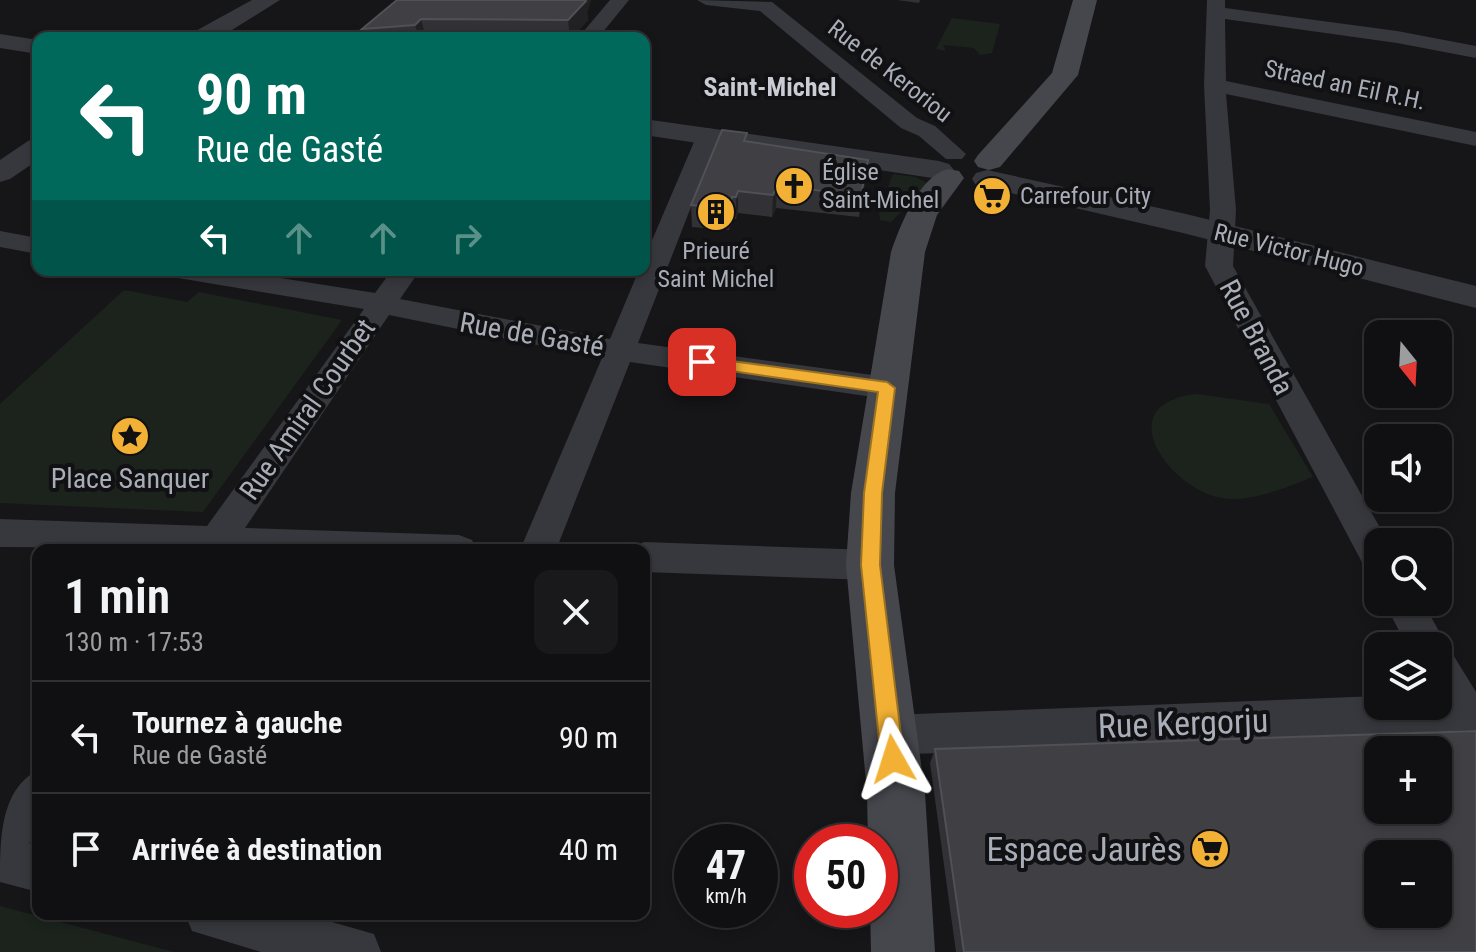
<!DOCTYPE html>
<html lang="fr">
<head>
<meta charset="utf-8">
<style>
  body { margin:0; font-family:"Roboto Condensed",sans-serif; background:#19191b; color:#f1f3f6; height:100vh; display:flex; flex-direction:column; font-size:30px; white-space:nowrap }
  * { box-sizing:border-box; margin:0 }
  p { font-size:26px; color:#9c9d9f }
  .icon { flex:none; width:44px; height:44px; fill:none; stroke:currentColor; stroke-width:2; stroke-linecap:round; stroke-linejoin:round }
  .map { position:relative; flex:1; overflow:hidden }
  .details { position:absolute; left:32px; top:544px; width:618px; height:376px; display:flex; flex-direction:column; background:#101012; border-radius:16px; box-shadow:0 4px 12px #0003,0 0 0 2px #303032 }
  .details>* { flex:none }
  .hud { position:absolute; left:32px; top:32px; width:618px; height:244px; border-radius:16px; box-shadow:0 4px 12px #0003,0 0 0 2px #303032; background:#00695c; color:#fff; overflow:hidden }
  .needle { width:52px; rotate:162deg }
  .buttons { position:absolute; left:1364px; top:320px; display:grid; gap:16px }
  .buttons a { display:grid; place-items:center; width:88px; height:88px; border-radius:16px; background:#101012; box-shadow:0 4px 12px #0003,0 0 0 2px #303032; font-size:40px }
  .speed { position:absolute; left:674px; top:824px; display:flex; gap:16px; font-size:40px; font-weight:700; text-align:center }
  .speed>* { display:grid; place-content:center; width:104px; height:104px; border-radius:50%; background:#101012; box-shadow:0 4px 12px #0003,0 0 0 2px #303032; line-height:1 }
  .speed small { font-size:20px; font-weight:400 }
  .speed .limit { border:12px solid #d22; background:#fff; color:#111 }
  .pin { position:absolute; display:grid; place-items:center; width:68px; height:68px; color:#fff; margin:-34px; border-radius:16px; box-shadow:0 4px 12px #0006 }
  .me { position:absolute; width:88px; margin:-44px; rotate:354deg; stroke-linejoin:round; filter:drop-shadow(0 0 6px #0008) }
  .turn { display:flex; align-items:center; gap:28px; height:168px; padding:0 32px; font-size:36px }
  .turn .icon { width:104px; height:104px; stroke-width:2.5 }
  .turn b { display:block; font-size:56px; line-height:68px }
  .lanes { display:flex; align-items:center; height:76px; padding:0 32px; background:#0003; justify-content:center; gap:40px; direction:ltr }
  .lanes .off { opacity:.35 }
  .round { display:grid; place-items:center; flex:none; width:84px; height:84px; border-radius:16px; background:#19191b }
  .headline { display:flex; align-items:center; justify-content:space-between; height:136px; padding:0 32px }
  h1 { font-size:48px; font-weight:600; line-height:60px }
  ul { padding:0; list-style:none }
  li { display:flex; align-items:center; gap:24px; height:112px; padding:0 32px; border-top:2px solid #303032 }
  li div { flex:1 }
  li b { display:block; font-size:30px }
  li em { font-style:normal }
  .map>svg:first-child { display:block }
  .green { fill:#1c231d }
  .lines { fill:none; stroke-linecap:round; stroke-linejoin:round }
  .minor { fill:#37383d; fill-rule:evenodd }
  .tertiary { fill:#37383d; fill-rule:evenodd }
  .secondary { fill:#45474d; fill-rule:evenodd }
  .wall { fill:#323236 }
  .shaded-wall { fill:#212124 }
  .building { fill:#3f3f44; stroke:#4f5156; stroke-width:2; fill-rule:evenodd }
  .route { fill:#f2b134; stroke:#9d7322; stroke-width:2 }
  .labels { text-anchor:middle; stroke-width:8; stroke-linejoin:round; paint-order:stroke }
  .far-street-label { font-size:24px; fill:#a8adb8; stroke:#111113 }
  .far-poi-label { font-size:24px; fill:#a8adb8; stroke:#111113; text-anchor:start }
  .far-quarter-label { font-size:26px; font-weight:bold; fill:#c9ccd4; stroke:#111113 }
  .street-label { font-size:28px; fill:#a8adb8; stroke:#111113 }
  .poi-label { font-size:28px; fill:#a8adb8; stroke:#111113 }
  .near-street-label { font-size:34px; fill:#a8adb8; stroke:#111113 }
  .near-poi-label { font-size:34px; fill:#a8adb8; stroke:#111113; text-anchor:end }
</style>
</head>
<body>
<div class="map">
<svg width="1476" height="952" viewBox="0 0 1476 952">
  <rect width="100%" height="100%" fill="#161618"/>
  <g class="green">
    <path d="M952 18 1000 24 992 53 980 55 974 48 943 45 946 51 936 49Z"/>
    <path d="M893 174 916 177 928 184 891 222 880 220 879 210Z"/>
    <path d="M124 290 187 302 199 292 342 320 203 512 0 503V404Z"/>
    <path d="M1196 394 1269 404 1313 477C1287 487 1250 503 1222 498 1169 489 1108 404 1196 394Z"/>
    <path d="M0 906 7 908 174 952H0Z"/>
  </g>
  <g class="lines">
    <g class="minor">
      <path d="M610 0H629L598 38H578Z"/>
      <path d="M697 0 772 2 917 118 935 126 966 154 962 159H946L919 136 901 128 760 11 706 5Z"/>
      <path d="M1207 0H1225V8L1397 31 1476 46V58L1397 43 1225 19 1226 81 1476 132V146L1226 94 1236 210 1233 266 1388 542H1378V572L1365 568 1205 266 1210 210 1204 85Z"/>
      <path d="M708 128 716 130 719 135 638 343 887 377 898 380 903 388 898 396 887 399 630 362 556 550H520L602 358 389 315 245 528 459 535 472 540 477 550 0 547V519L207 526 364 309 178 278 168 276 164 270H230L375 293 392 270H420L400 299 610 339 639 270H644V259L697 135 700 130Z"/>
      <path d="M0 231 38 238V254L0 247Z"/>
      <path d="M644 542 870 550 883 554 888 565 883 576 870 580 644 572V550H629Z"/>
      <path d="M1384 602H1423L1447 646 1445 650 1452 653 1476 692V730L890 755 875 749 869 735 875 721 890 715 1378 696V706H1438V646H1407Z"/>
      <path d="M38 770V830L29 843 38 846V892L0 882C0 838 0 790 38 770Z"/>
      <path d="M185 914H304L374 934 381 952H261L192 931Z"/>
    </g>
    <g class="tertiary">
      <path d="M252 0H280L219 38H189L192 33Z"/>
      <path d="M0 34 38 40V54L0 48Z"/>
      <path d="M644 119 939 161 949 164 954 170 949 176 939 179 644 135Z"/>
      <path d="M38 138V160L10 179 0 182V160L28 141Z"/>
      <path d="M987 170 1186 214 1476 286V308L1183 233 976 185 972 179 976 173Z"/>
    </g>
    <g class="secondary">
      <path d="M1073 0H1097L1078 75 1000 167 989 170 978 167 974 161 978 155 1052 73Z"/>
      <path d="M948 169 959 171 964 178 937 215 925 252 895 493 894 565 925 793 935 952H871L870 910H880V842H868L867 793 846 565 851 493 891 252C900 226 919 176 948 169Z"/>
    </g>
  </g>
  <g class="wall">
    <path d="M397 0H591L587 12 588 20 572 38H365L362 29Z"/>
    <path d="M897 0H920L919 3Z"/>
    <path d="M747 141 865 182 859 217 776 208 772 217 738 213 736 219H733L729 230 692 227 691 205Z"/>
    <path d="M935 749 1476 952H956L930 763Z"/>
  </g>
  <g class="shaded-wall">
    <path d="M584 0H591L587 12 588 20 572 38H570L568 20Z"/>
    <path d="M421 19 426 38H419L415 25Z"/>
    <path d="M868 160 865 182 859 217 861 195Z"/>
    <path d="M777 186 776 208 772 217 773 195Z"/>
    <path d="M738 191V213L736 219V197Z"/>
    <path d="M732 197 733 219 729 230 728 208Z"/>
  </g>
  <g class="building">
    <path d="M397 0H585L586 1 568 20 421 19 415 25 362 29Z"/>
    <path d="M722 130 747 133 744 141 868 160 861 195 777 186 773 195 738 191 736 197H732L728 208 691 205Z"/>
    <path d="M1476 731V952H964L935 749ZM1378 750H1438V810H1378ZM1378 854H1438V914H1378Z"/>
  </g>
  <path class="route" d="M702 357 887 382 895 388 882 493 880 565 904 759 901 766 893 770 885 766 881 759 861 565 864 493 878 392 696 366V358Z"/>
  <defs>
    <symbol id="church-disc" viewBox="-11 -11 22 22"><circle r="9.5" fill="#f2b134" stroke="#111113"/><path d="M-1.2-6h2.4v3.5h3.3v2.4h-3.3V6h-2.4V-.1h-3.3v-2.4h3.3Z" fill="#111"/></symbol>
    <symbol id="supermarket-disc" viewBox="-11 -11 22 22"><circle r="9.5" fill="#f2b134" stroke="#111113"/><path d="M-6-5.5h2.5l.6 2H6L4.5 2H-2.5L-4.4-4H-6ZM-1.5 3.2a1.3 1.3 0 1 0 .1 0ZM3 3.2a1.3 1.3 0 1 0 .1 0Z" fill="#111"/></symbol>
    <symbol id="building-disc" viewBox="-11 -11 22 22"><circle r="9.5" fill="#f2b134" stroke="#111113"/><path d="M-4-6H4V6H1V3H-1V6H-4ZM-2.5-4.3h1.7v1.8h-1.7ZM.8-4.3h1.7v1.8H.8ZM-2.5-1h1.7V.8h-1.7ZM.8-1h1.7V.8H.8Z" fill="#111"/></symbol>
    <symbol id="sight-disc" viewBox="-11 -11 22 22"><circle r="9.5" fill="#f2b134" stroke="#111113"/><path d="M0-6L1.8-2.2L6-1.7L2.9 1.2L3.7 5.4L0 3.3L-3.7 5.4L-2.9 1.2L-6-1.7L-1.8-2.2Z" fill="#111"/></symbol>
  </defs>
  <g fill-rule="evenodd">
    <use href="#church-disc" x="772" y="164" width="44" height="44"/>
    <use href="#supermarket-disc" x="970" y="174" width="44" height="44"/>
    <use href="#building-disc" x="694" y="190" width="44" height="44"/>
    <use href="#sight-disc" x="108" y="414" width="44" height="44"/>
    <use href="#supermarket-disc" x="1188" y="827" width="44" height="44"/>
  </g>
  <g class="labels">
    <g class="far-street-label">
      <text transform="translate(890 71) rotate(38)" y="8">Rue de Keroriou</text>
      <text transform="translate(1345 85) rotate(12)" y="8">Straed an Eil R.H.</text>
      <text transform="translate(1289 250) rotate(14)" y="8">Rue Victor Hugo</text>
    </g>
    <g class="far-poi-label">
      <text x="822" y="180">Église<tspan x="822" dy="28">Saint-Michel</tspan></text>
      <text x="1020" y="204">Carrefour City</text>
      <text x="716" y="259" text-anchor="middle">Prieuré<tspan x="716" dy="28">Saint Michel</tspan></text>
    </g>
    <g class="far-quarter-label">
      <text x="770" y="96">Saint-Michel</text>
    </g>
    <g class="street-label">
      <text transform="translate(532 334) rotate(10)" y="10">Rue de Gasté</text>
      <text transform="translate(1257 337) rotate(62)" y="10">Rue Branda</text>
      <text transform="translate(307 409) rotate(-55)" y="10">Rue Amiral Courbet</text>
    </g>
    <g class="poi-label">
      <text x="130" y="488">Place Sanquer</text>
    </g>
    <g class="near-street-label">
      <text transform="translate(1183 723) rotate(-2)" y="12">Rue Kergorju</text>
    </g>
    <g class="near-poi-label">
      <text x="1182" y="861">Espace Jaurès</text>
    </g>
  </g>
</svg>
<div class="buttons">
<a><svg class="needle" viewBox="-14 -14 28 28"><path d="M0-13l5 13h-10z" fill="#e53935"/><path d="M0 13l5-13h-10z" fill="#9c9d9f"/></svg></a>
<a><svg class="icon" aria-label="sound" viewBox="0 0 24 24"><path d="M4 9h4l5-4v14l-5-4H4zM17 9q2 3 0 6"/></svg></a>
<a><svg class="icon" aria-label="search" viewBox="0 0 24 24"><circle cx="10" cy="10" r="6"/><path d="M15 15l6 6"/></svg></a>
<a><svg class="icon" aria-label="layers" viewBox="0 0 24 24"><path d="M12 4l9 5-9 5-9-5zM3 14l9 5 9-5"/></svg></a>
<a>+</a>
<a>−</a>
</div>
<div class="speed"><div>47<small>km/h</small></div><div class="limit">50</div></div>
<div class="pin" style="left:702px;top:362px;background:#d93025"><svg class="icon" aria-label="arrive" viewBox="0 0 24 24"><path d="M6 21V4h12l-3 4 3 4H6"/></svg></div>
<svg class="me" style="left:893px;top:759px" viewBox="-20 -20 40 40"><path d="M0-17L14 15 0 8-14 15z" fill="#f2b134" stroke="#fff" stroke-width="4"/></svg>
<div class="hud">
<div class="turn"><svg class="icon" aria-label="left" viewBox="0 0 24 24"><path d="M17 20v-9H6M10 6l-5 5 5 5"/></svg><div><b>90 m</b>Rue de Gasté</div></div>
<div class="lanes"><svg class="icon" aria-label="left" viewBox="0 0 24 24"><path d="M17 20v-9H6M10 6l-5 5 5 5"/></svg><svg class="icon off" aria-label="ahead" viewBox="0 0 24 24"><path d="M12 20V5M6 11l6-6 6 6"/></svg><svg class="icon off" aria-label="ahead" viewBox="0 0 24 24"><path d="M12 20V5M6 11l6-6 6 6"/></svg><svg class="icon off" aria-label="right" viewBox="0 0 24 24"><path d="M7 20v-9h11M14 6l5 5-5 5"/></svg></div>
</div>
<section class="details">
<div class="headline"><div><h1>1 min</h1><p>130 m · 17:53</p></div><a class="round"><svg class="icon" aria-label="close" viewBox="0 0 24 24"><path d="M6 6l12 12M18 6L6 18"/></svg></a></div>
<ul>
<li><svg class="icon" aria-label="left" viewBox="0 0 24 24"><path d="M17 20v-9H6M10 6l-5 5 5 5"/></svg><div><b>Tournez à gauche</b><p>Rue de Gasté</p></div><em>90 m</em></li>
<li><svg class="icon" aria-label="arrive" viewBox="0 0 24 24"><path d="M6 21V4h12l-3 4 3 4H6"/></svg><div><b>Arrivée à destination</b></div><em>40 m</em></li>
</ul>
</section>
</div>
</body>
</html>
